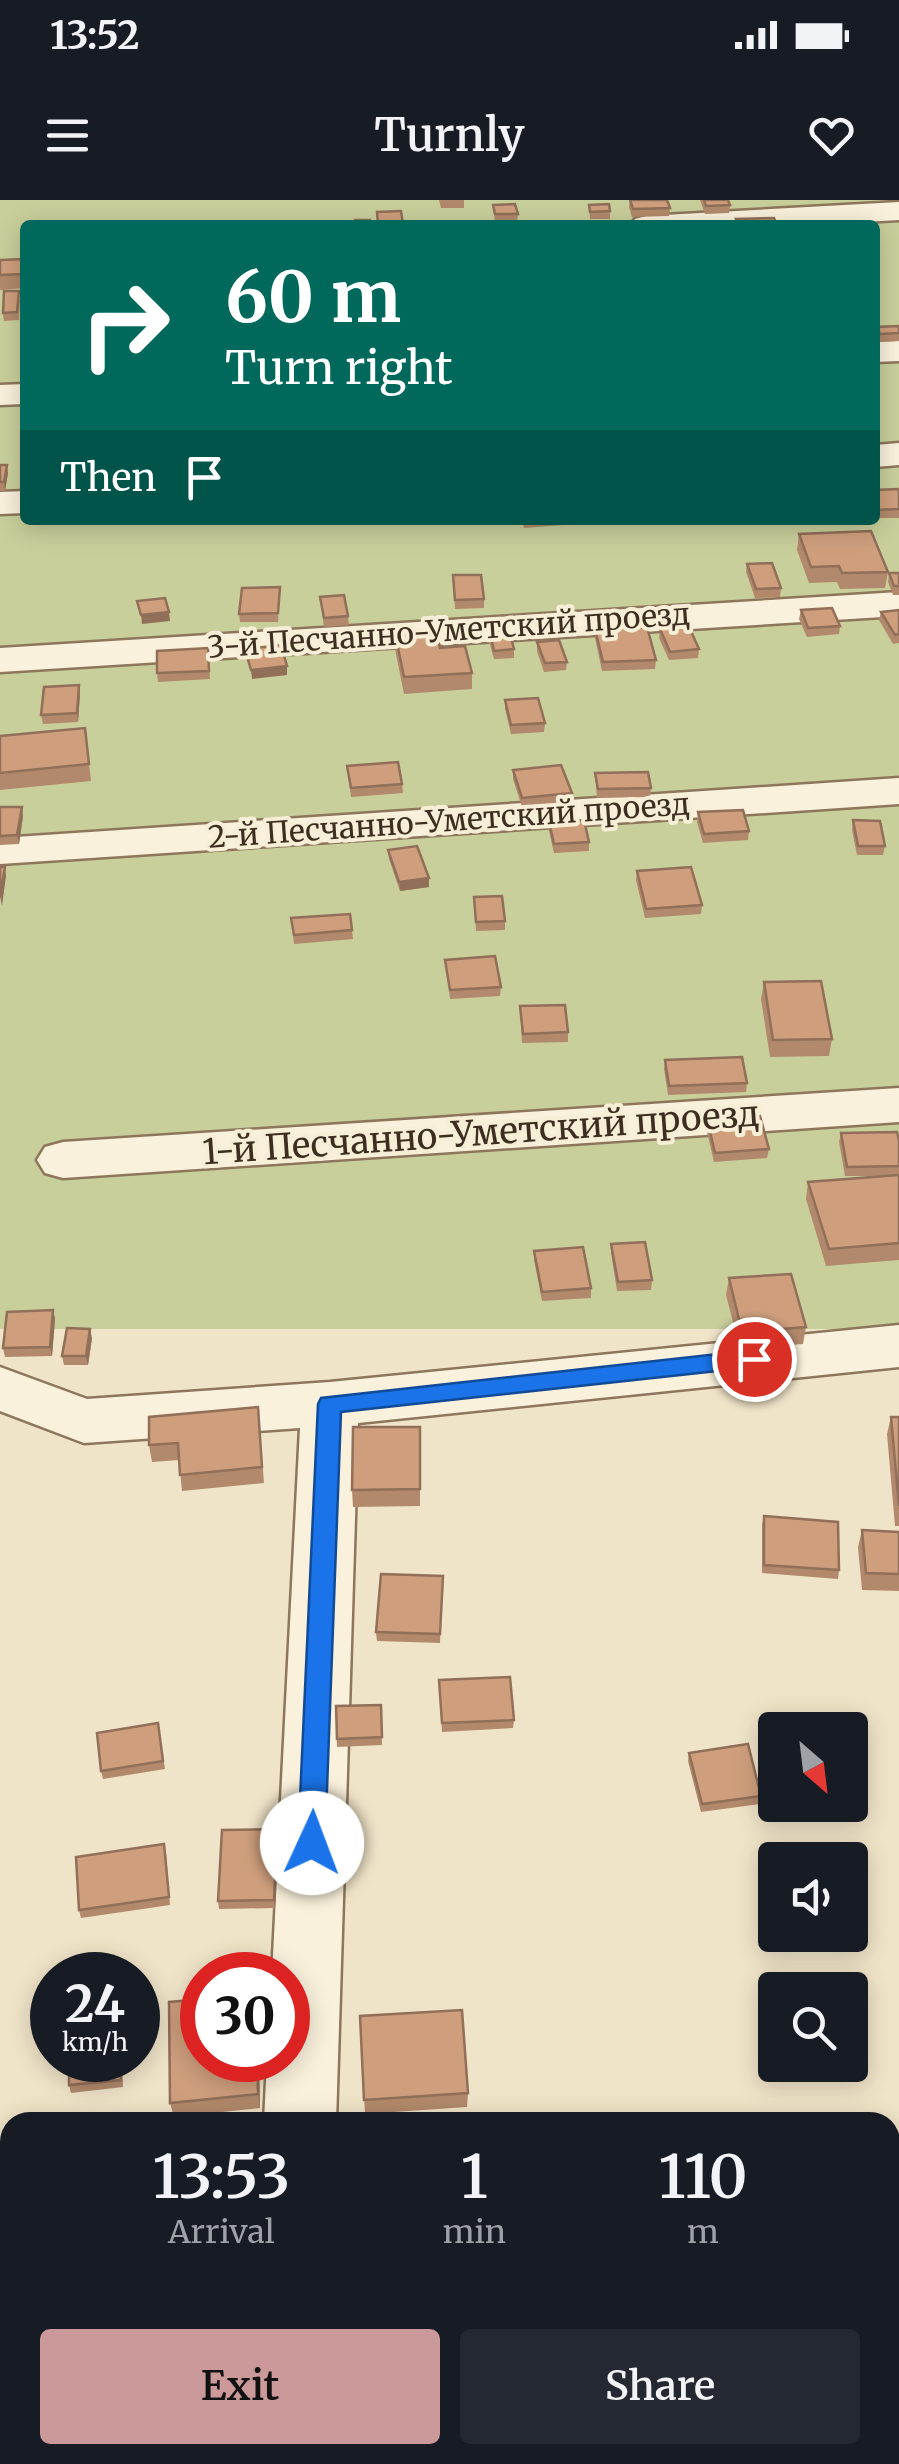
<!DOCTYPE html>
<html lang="en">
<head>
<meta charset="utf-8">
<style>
  body { margin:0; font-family:Merriweather,serif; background:#242831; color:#f1f3f6; height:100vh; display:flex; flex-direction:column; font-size:38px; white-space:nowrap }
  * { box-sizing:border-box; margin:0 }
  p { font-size:32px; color:#9ea1a6 }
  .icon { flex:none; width:55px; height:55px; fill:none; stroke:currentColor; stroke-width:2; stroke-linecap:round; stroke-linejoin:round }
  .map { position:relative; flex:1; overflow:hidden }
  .details { position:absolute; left:0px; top:1912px; width:900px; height:352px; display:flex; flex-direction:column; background:#171b24; border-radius:30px 30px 0 0; box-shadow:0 5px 25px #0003 }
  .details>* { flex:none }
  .hud { position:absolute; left:20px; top:20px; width:860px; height:305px; border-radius:10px; box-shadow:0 5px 25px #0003; background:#00695c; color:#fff; overflow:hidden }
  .needle { width:65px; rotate:152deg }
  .buttons { position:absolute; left:758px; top:1512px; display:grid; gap:20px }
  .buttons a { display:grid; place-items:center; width:110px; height:110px; border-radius:10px; background:#171b24; box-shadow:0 5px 25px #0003; font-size:50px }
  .speed { position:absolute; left:30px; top:1752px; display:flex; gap:20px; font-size:50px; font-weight:700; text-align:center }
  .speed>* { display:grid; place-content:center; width:130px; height:130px; border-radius:50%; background:#171b24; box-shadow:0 5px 25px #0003; line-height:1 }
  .speed small { font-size:25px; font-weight:400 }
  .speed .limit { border:15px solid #d22; background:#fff; color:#111 }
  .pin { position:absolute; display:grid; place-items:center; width:85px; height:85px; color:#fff; margin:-42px; border:5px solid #fff; border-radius:50%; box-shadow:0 2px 10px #0007 }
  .me { position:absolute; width:110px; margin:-55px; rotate:2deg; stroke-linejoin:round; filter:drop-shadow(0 0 8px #0008) }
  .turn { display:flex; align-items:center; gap:35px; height:210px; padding:0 40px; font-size:45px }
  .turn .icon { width:130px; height:130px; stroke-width:2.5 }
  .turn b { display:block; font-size:70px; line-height:85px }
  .then { display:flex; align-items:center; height:95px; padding:0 40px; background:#0003; gap:20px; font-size:38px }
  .eta { display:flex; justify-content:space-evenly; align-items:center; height:170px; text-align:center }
  .eta b { font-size:60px; font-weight:600; line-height:70px }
  .primary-button { display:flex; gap:20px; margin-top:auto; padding:20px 40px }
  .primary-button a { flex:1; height:115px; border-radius:10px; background:#cc999b; color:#111; font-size:40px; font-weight:600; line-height:115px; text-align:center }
  .primary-button a+a { background:#242831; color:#f1f3f6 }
  .status { display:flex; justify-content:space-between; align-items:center; height:70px; padding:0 50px; background:#171b24; direction:ltr }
  .status svg { height:28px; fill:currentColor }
  header { display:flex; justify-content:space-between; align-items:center; height:130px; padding:0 40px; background:#171b24; font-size:45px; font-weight:600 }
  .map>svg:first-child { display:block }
  .green { fill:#c9cf9b; fill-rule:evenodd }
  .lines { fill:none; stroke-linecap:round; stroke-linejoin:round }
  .stream { fill:#6f938a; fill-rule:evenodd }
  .minor-casing { stroke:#8d765c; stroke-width:5 }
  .minor { fill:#faf1dc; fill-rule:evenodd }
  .wall { fill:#b2896c }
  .shaded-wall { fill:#916f58 }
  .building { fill:#cf9f7d; stroke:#916f58; stroke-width:2.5 }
  .route { fill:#1a73e8; stroke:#114b97; stroke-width:2.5 }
  .labels { text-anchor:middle; stroke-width:8; stroke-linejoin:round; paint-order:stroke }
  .far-street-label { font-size:30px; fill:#3d2e20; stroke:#f7eed8 }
  .street-label { font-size:35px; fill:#3d2e20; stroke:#f7eed8 }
</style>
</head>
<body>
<div class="status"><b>13:52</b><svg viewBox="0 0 49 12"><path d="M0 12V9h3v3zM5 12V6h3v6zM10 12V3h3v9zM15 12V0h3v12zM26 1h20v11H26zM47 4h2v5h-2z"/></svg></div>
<header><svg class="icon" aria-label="menu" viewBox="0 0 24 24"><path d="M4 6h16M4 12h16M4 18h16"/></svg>Turnly<svg class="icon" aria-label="heart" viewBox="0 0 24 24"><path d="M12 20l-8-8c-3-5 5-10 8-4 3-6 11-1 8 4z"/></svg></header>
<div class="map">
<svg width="899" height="2264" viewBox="0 0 899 2264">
  <rect width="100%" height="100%" fill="#f0e4c8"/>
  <g class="green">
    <path d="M0 0H899V1129H0ZM25 25H875V320H25Z"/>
    <path d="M0 2132 10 2140V2255H99L105 2264H0Z"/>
  </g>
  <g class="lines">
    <path class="stream" d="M0 2215 10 2220V2255H37L41 2264H12L9 2253 0 2249Z"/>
    <defs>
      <g id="minor">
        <path d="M899 2V20L810 25H631L635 19 646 16Z"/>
        <path d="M899 141V161L875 162V142Z"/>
        <path d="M25 184V204L0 205V185Z"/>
        <path d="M899 243V265L875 267V245Z"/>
        <path d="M25 291V313L0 314V292Z"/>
        <path d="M899 392V416L0 472V448Z"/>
        <path d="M899 578V604L0 664V638Z"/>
        <path d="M899 888V922L63 978 45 973 37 960 45 947 63 942Z"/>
        <path d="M899 1125V1167L358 1223 336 1922H264L267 1860H288V1775H272L300 1228 84 1243 0 1211V1167L87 1199 330 1182Z"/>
        <rect x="246" y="2255" width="80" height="9"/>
      </g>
    </defs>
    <use href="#minor" class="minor-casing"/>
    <use href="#minor" class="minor"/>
  </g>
  <g class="wall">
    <path d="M439 0H464V8H441Z"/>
    <path d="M630 0 670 8 669 16 632 17 629 7Z"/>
    <path d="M700 0H728L730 5 729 13 705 14Z"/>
    <path d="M493 5 518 14 517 22H495Z"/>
    <path d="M589 5 610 11V19H590Z"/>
    <path d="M25 59V88L0 90V60Z"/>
    <path d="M20 99 19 120 4 121 3 113Z"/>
    <path d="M899 126V141L879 142 876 135 877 127Z"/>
    <path d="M0 265 8 273 5 291H0Z"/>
    <path d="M899 289V318H875V290Z"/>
    <path d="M176 320H212L176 322Z"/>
    <path d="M522 320H563V325L524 328Z"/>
    <path d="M704 320H731V322L706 324Z"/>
    <path d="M799 334 888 372 885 388 840 389 837 382 809 383 797 350Z"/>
    <path d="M747 364 781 388 780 397 755 398 746 372Z"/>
    <path d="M889 373H899V395H893L888 382Z"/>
    <path d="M453 375 484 399V408L455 409Z"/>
    <path d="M280 387 278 422H240L239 414Z"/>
    <path d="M320 397 348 416 349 425 324 427Z"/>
    <path d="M801 410 840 426 839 434 807 437 799 419Z"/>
    <path d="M899 410V443L893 444 879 420 881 412Z"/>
    <path d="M595 429 656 460 655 469 602 471 595 438Z"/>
    <path d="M660 429 699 449 698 458 669 460 659 438Z"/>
    <path d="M490 432 514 449V458L494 459 489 441Z"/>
    <path d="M395 433 472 473V489L404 494 395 449Z"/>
    <path d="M537 442 567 462 566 470 544 472 537 451Z"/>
    <path d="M208 448 210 479 158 482 157 473Z"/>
    <path d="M80 494 78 522 43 524 41 515Z"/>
    <path d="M505 500 545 523 544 532 511 534 505 509Z"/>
    <path d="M85 528 91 581 0 590V536Z"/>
    <path d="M347 566 402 584 403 593 351 597Z"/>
    <path d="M513 570 572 593V602L522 607 513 579Z"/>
    <path d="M595 573 651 588 650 597 597 598Z"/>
    <path d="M0 607 23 616 19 644 0 645Z"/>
    <path d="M698 612 749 631 748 640 703 643 697 622Z"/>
    <path d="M853 620 885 646 883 655H857L852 630Z"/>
    <path d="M549 622 589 642V651L554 653 549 631Z"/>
    <path d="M388 650 429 678V687L400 691 389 659Z"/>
    <path d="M637 671 702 705 701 714 645 718 636 680Z"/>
    <path d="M474 697 505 721V730L476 731Z"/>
    <path d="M291 718 352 730 353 739 294 744Z"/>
    <path d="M445 760 501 787 500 796 450 799Z"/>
    <path d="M764 782 832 839 829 856 770 857 761 799Z"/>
    <path d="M520 806 568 832V842L522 843Z"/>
    <path d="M665 860 747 883 746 892 668 895 664 869Z"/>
    <path d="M707 919 769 949 767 958 714 962 706 928Z"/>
    <path d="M841 933 899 941V1060L826 1066 806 999 808 982 892 976H845L839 942Z"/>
    <path d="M611 1044 652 1080 651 1090 617 1091 611 1053Z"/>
    <path d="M534 1051 591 1088V1098L542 1101 534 1060Z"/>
    <path d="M729 1078 806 1127 803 1144 740 1149 726 1095Z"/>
    <path d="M53 1110 55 1119 52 1156 5 1157 3 1148Z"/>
    <path d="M92 1138 88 1165H64L62 1156Z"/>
    <path d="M258 1207 264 1283 182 1291 179 1260 152 1262 149 1245Z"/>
    <path d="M891 1217H899V1326H895L887 1234Z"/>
    <path d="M420 1227V1306L353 1307 352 1290Z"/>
    <path d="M764 1316 839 1370 838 1379 762 1373V1325Z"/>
    <path d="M862 1330 899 1332V1391L862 1390 858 1347Z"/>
    <path d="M443 1376 440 1443 377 1441 376 1432Z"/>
    <path d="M439 1480 514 1520 513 1528 442 1532Z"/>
    <path d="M381 1505 382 1545 337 1547 336 1506Z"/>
    <path d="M158 1523 165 1569 103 1579 101 1571Z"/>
    <path d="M689 1553 761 1596 760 1604 701 1612 688 1561Z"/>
    <path d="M277 1629 275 1708 219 1709 218 1701Z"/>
    <path d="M166 1652 170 1705 81 1718 79 1710Z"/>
    <path d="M360 1816 468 1893 467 1907 365 1914Z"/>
    <path d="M122 1860 123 1887 71 1893 69 1885Z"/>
    <path d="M202 1860H259L260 1908 174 1917 170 1903Z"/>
    <path d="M727 2255H815L812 2262Z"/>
  </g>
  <g class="shaded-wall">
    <path d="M7 265 8 273 5 291 4 282Z"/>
    <path d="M169 412 170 421 142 424 141 415Z"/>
    <path d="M287 466V475L252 479 251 470Z"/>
    <path d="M79 485 80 494 78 522 77 513Z"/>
    <path d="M22 607 23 616 19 644 17 635Z"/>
    <path d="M5 667 6 676 2 706 0 696Z"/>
    <path d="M429 678V687L400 691 399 682Z"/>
    <path d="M53 1110 55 1119 52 1156 50 1147Z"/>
    <path d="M90 1129 92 1138 88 1165 86 1156Z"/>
    <path d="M277 1629 278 1637 275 1708 274 1700Z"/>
    <path d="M257 1860H259L260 1908 258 1894Z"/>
  </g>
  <g class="building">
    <path d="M630 0H667L670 8 633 9Z"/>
    <path d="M704 0H728L730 5 706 6Z"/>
    <path d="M515 4 518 14H495L493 5Z"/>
    <path d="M609 4 610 11 590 12 589 5Z"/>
    <path d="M401 11 403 24 378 25 377 12Z"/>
    <path d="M774 18 777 25H739L736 19Z"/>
    <path d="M355 20H370L371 25H355Z"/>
    <path d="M25 59V74L0 75V60Z"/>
    <path d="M4 91H19L17 112 3 113Z"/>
    <path d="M899 126V133L880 134 877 127Z"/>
    <path d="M0 265H7L4 282H0Z"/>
    <path d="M899 289V309L875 310V290Z"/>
    <path d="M871 331 888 372 842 373 839 366 811 367 799 334Z"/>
    <path d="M772 363 781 388 756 389 747 364Z"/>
    <path d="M889 373H899V386H894Z"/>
    <path d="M453 375H481L484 399 455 400Z"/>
    <path d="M280 387 278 413 239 414 242 388Z"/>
    <path d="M344 395 348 416 324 418 320 397Z"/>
    <path d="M165 398 169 412 141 415 137 401Z"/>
    <path d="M832 408 840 426 808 428 801 410Z"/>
    <path d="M899 410V434L895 435 881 412Z"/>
    <path d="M647 427 656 460 603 462 595 429Z"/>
    <path d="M689 427 699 449 670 452 660 429Z"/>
    <path d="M436 430 440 448 465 446 472 473 404 477 395 433Z"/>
    <path d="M509 431 514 449 494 451 490 432Z"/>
    <path d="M559 440 567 462 545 463 537 442Z"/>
    <path d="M281 445 287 466 251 470 245 449Z"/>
    <path d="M208 448 209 471 157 473V451Z"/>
    <path d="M79 485 77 513 41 515 44 487Z"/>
    <path d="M538 498 545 523 511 525 505 500Z"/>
    <path d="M85 528 89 564 0 573V536Z"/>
    <path d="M398 562 402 584 351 588 347 566Z"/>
    <path d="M561 565 572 593 522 598 513 570Z"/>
    <path d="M648 572 651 588 598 589 595 573Z"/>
    <path d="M0 607H22L17 635 0 636Z"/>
    <path d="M743 610 749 631 704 634 698 612Z"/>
    <path d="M584 620 589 642 554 644 549 622Z"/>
    <path d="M853 620 880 621 885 646H858Z"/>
    <path d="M417 646 429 678 399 682 388 650Z"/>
    <path d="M0 667H5L0 696Z"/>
    <path d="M691 667 702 705 646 709 637 671Z"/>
    <path d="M502 696 505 721 476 722 474 697Z"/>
    <path d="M350 714 352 730 294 735 291 718Z"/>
    <path d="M495 756 501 787 450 790 445 760Z"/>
    <path d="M821 781 832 839 773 840 764 782Z"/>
    <path d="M565 805 568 832 523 834 520 806Z"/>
    <path d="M742 857 747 883 669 886 665 860Z"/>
    <path d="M760 916 769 949 715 953 707 919Z"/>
    <path d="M897 932 899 941V966L847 967 841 933Z"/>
    <path d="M899 975V1043L829 1049 808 982Z"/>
    <path d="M645 1042 652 1080 618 1082 611 1044Z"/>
    <path d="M583 1047 591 1088 542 1092 534 1051Z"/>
    <path d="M791 1074 806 1127 742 1132 729 1078Z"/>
    <path d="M53 1110 50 1147 3 1148 7 1112Z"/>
    <path d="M67 1128 90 1129 86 1156H62Z"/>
    <path d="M258 1207 262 1267 180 1275 178 1243 149 1245V1217Z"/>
    <path d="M891 1217H899V1306Z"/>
    <path d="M353 1227H420V1289L352 1290Z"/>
    <path d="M764 1316 838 1322 839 1370 764 1365Z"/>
    <path d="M862 1330 899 1332V1374L866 1373Z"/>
    <path d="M381 1374 443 1376 440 1434 376 1432Z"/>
    <path d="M510 1477 514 1520 442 1523 439 1480Z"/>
    <path d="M381 1505 382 1537 337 1539 336 1506Z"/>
    <path d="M158 1523 163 1561 101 1571 97 1533Z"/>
    <path d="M748 1544 761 1596 702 1604 689 1553Z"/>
    <path d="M277 1629 274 1700 218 1701 222 1630Z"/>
    <path d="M164 1644 169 1697 79 1710 76 1657Z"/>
    <path d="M202 1799V1860H257L258 1894 170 1903 169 1802Z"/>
    <path d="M462 1810 468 1893 364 1900 360 1816Z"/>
    <path d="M69 1860H120L121 1880 69 1885Z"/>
  </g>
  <path class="route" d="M754 1150 766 1159 754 1167 341 1212 325 1643 321 1652 312 1655 302 1652 298 1643 318 1204 321 1198Z"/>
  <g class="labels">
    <g class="far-street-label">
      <text transform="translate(449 431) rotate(-4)" y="10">3-й Песчанно-Уметский проезд</text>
      <text transform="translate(449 621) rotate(-4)" y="10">2-й Песчанно-Уметский проезд</text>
    </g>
    <g class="street-label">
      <text transform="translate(481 933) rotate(-4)" y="12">1-й Песчанно-Уметский проезд</text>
    </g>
  </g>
</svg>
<div class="buttons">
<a><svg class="needle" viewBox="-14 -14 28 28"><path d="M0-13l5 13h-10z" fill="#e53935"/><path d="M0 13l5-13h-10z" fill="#9ea1a6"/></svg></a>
<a><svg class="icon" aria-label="sound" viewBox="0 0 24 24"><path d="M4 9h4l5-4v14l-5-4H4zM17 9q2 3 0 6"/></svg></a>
<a><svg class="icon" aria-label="search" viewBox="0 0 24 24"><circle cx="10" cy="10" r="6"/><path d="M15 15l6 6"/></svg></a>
</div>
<div class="speed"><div>24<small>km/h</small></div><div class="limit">30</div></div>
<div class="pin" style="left:754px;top:1159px;background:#d93025"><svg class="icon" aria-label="arrive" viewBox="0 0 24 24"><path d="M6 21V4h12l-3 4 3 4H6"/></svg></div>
<svg class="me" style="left:312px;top:1643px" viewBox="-20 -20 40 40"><circle r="19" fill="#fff"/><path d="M0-13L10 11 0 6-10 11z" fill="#1a73e8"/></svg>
<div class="hud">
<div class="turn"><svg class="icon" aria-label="right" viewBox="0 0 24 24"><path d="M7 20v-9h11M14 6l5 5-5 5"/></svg><div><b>60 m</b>Turn right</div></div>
<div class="then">Then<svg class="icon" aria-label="arrive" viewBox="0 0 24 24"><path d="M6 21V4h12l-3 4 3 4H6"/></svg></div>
</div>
<section class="details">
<div class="eta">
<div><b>13:53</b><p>Arrival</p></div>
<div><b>1</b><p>min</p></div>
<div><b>110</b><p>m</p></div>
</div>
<div class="primary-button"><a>Exit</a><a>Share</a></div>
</section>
</div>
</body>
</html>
